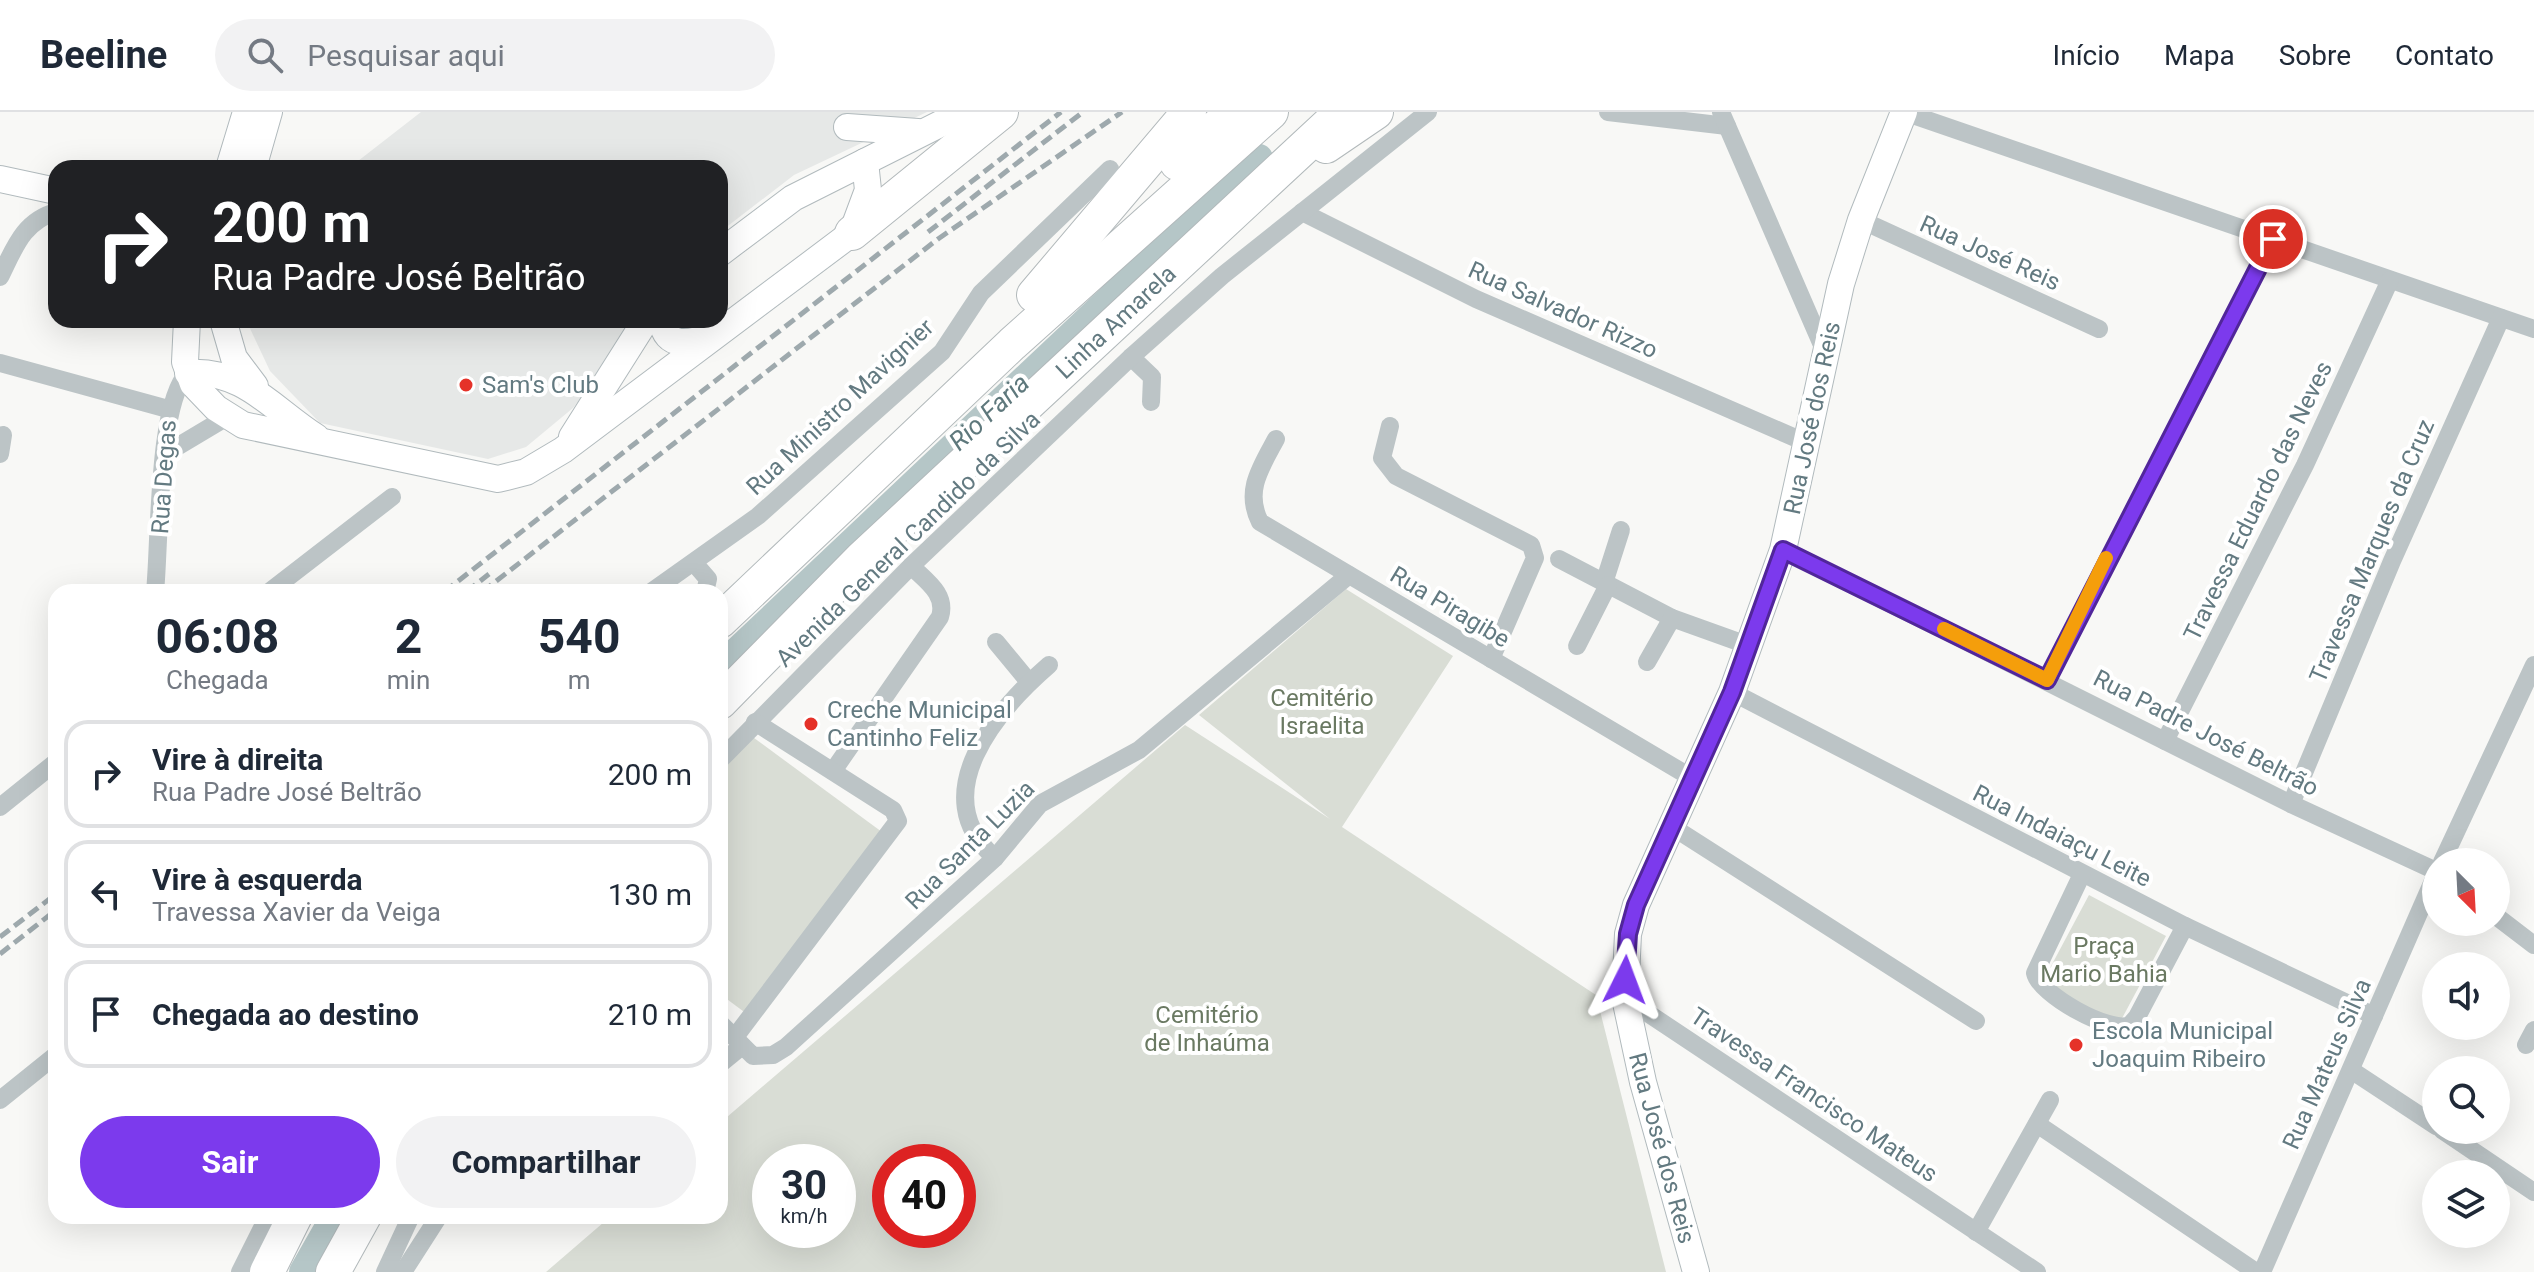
<!DOCTYPE html>
<html lang="pt">
<head>
<meta charset="utf-8">
<style>
  body { margin:0; font-family:Roboto,sans-serif; background:#f2f2f3; color:#1f2937; height:100vh; display:flex; flex-direction:column; font-size:30px; white-space:nowrap }
  * { box-sizing:border-box; margin:0 }
  p { font-size:26px; color:#747a83 }
  .icon { flex:none; width:44px; height:44px; fill:none; stroke:currentColor; stroke-width:2; stroke-linecap:round; stroke-linejoin:round }
  .map { position:relative; flex:1; overflow:hidden }
  .panel { position:absolute; left:48px; top:472px; width:680px; height:640px; display:flex; flex-direction:column; background:#fff; border-radius:24px; box-shadow:0 8px 32px #0002 }
  .panel>* { flex:none }
  .banner { position:absolute; left:48px; top:48px; width:680px; height:168px; border-radius:24px; box-shadow:0 8px 32px #0002; background:#202124; color:#fff; overflow:hidden }
  .needle { width:52px; rotate:156deg }
  .controls { position:absolute; left:2422px; top:736px; display:grid; gap:16px }
  .controls a { display:grid; place-items:center; width:88px; height:88px; border-radius:50%; background:#fff; box-shadow:0 8px 32px #0002; font-size:40px }
  .speed { position:absolute; left:752px; top:1032px; display:flex; gap:16px; font-size:40px; font-weight:700; text-align:center }
  .speed>* { display:grid; place-content:center; width:104px; height:104px; border-radius:50%; background:#fff; box-shadow:0 8px 32px #0002; line-height:1 }
  .speed small { font-size:20px; font-weight:400 }
  .speed .limit { border:12px solid #d22; background:#fff; color:#111 }
  .pin { position:absolute; display:grid; place-items:center; width:68px; height:68px; color:#fff; margin:-34px; border:4px solid #fff; border-radius:50%; box-shadow:0 2px 8px #0007 }
  .me { position:absolute; width:88px; margin:-44px; rotate:3deg; stroke-linejoin:round; filter:drop-shadow(0 0 6px #0008) }
  .turn { display:flex; align-items:center; gap:28px; height:168px; padding:0 32px; font-size:36px }
  .turn .icon { width:104px; height:104px; stroke-width:2.5 }
  .turn b { display:block; font-size:56px; line-height:68px }
  .eta { display:flex; justify-content:space-evenly; align-items:center; height:136px; text-align:center }
  .eta b { font-size:48px; font-weight:700; line-height:56px }
  .button { display:flex; gap:16px; margin-top:auto; padding:16px 32px }
  .button a { flex:1; height:92px; border-radius:48px; background:#7c3aed; color:#fff; font-size:32px; font-weight:700; line-height:92px; text-align:center }
  .button a+a { background:#f2f2f3; color:#1f2937 }
  ul { padding:0; list-style:none }
  li { display:flex; align-items:center; gap:24px; height:108px; margin:0 16px 12px; padding:0 16px; border:4px solid #e0e1e3; border-radius:24px }
  li div { flex:1 }
  li b { display:block; font-size:30px }
  li em { font-style:normal }
  header { display:flex; align-items:center; gap:48px; box-sizing:border-box; height:112px; padding:0 40px; background:#fff; border-bottom:2px solid #e0e1e3 }
  header strong { font-size:38px }
  nav { display:flex; gap:44px; margin-inline-start:auto; font-size:28px }
  .search { width:560px; height:72px; background:#f2f2f3; display:flex; align-items:center; gap:20px; box-sizing:border-box; padding:0 28px; border-radius:44px; color:#747a83; font-size:30px }
  .map>svg:first-child { display:block }
  .built { fill:#e6e8e7 }
  .green { fill:#d9ddd5; fill-rule:evenodd }
  .lines { fill:none; stroke-linecap:round; stroke-linejoin:round }
  .river { stroke:#b5c6c7; stroke-width:28 }
  .secondary-casing { stroke:#b1babd; stroke-width:28 }
  .highway-casing { stroke:#b2b9bb; stroke-width:36 }
  .street { stroke:#bcc4c6; stroke-width:18 }
  .secondary { stroke:#fff; stroke-width:26 }
  .highway { stroke:#fff; stroke-width:34 }
  .rail { stroke:#9ea9ad; stroke-width:5; stroke-dasharray:12 6; stroke-linecap:butt }
  .route-casing { stroke:#51269a; stroke-width:20 }
  .route { stroke:#7c3aed; stroke-width:14 }
  .slow { stroke:#f59e0b; stroke-width:14 }
  .poi-dot { fill:#e53229; stroke:#fff; stroke-width:3 }
  .labels { text-anchor:middle; stroke-width:8; stroke-linejoin:round; paint-order:stroke }
  .street-label { font-size:24px; fill:#637a81; stroke:#fff }
  .poi-label { font-size:24px; fill:#637a81; stroke:#fff; text-anchor:start }
  .park-label { font-size:24px; fill:#6a7962; stroke:#fff }
  .water-label { font-size:26px; font-style:italic; fill:#5e787c; stroke:#fff }
</style>
</head>
<body>
<header>
<strong>Beeline</strong>
<div class="search"><svg class="icon" aria-label="search" viewBox="0 0 24 24"><circle cx="10" cy="10" r="6"/><path d="M15 15l6 6"/></svg>Pesquisar aqui</div>
<nav><a>Início</a><a>Mapa</a><a>Sobre</a><a>Contato</a></nav>
</header>
<div class="map">
<svg width="2534" height="1160" viewBox="0 0 2534 1160">
  <rect width="100%" height="100%" fill="#f8f8f6"/>
  <g class="built">
    <path d="M421 0H927L794 63 720 120V56H349Z"/>
    <path d="M246 208H630L602 259 573 296 526 335 488 347 320 311 270 259Z"/>
  </g>
  <g class="green">
    <path d="M1346 477 1453 544 1342 715 1596 883 1666 1160H546L611 1104H720V1011L1185 613 1330 707 1199 603ZM770 1050H838V1118H770ZM890 1050H958V1118H890Z"/>
    <path d="M750 623 882 720 747 902 720 882V663Z"/>
    <path d="M2089 783 2166 824 2119 912 2042 871Z"/>
  </g>
  <g class="lines">
    <g class="river">
      <path d="M720 555 1259 46"/>
      <path d="M303 1160 335 1104"/>
    </g>
    <defs>
      <g id="secondary">
        <path d="M847 15 918 20"/>
        <path d="M229 56 246 0"/>
        <path d="M253 56 269 0"/>
        <path d="M0 67 56 79"/>
        <path d="M720 141 793 86 964 0"/>
        <path d="M187 208 185 250 193 272 216 296 243 313 498 367 526 360 563 338 852 121 868 78 865 50"/>
        <path d="M223 208 234 246 255 274"/>
        <path d="M662 208C665 238 691 231 711 224"/>
        <path d="M188 261C244 257 272 297 316 325"/>
        <path d="M572 325 646 208"/>
        <path d="M1696 1160 1643 970 1625 886 1628 822 1636 793 1732 580 1783 438 1841 172 1861 108 1904 0"/>
      </g>
      <g id="highway">
        <path d="M1326 34 1376 0"/>
        <path d="M1177 51 1233 0"/>
        <path d="M852 121 1001 0"/>
        <path d="M1034 183 1189 0"/>
        <path d="M720 509 1012 232 1271 0"/>
        <path d="M720 590 862 446 1342 0"/>
        <path d="M267 1160 295 1104"/>
        <path d="M333 1160 364 1104"/>
      </g>
    </defs>
    <use href="#secondary" class="secondary-casing"/>
    <use href="#highway" class="highway-casing"/>
    <g class="street">
      <path d="M1608 0 1727 14"/>
      <path d="M1721 0 1825 240"/>
      <path d="M1904 0 2534 217"/>
      <path d="M1302 100 1476 187 1807 331"/>
      <path d="M1861 108 2099 217"/>
      <path d="M0 165C14 137 23 109 56 100"/>
      <path d="M1131 245 1152 265 1151 290"/>
      <path d="M0 251 168 297"/>
      <path d="M1390 314 1382 346 1396 364 1531 433 1535 446 1491 547"/>
      <path d="M1276 327C1261 355 1244 379 1260 410L1692 666"/>
      <path d="M0 342 3 323"/>
      <path d="M165 342 227 305"/>
      <path d="M1783 438 2291 692 2436 759"/>
      <path d="M1559 447 1672 506 1750 534"/>
      <path d="M695 452 708 467 705 480"/>
      <path d="M1604 471 1621 418"/>
      <path d="M155 480C160 432 157 290 188 261"/>
      <path d="M269 480 392 385"/>
      <path d="M651 480 758 404 942 240 981 181 1110 57"/>
      <path d="M996 530 1029 570"/>
      <path d="M1577 534 1608 473"/>
      <path d="M1647 550 1672 506"/>
      <path d="M2047 568 2273 127"/>
      <path d="M1732 580 2185 814 2374 904"/>
      <path d="M2165 629 2305 353 2390 168"/>
      <path d="M720 648 911 454 1131 245 1222 164 1428 0"/>
      <path d="M833 659 940 505C947 482 926 469 911 454"/>
      <path d="M2291 692 2392 449 2501 206"/>
      <path d="M0 695 56 650"/>
      <path d="M1671 714 1976 909"/>
      <path d="M995 746C923 683 997 598 1049 553"/>
      <path d="M2442 750 2534 553"/>
      <path d="M2082 762 2035 861C2039 882 2110 922 2130 913L2137 905 2185 814"/>
      <path d="M2496 804 2534 833"/>
      <path d="M1625 886 2037 1160"/>
      <path d="M720 911 753 944 773 943 786 935 995 746 1040 692 1139 638 1349 463"/>
      <path d="M735 925 898 709 893 698 755 610"/>
      <path d="M2526 933 2534 918"/>
      <path d="M720 952 742 934"/>
      <path d="M2351 958 2436 1014"/>
      <path d="M0 988 56 943"/>
      <path d="M2037 1012 2256 1160"/>
      <path d="M2442 1018 2534 1080"/>
      <path d="M1976 1120 2050 988"/>
      <path d="M240 1160 268 1104"/>
      <path d="M385 1160 411 1104"/>
      <path d="M403 1160 439 1104"/>
      <path d="M2262 1160 2436 762"/>
    </g>
    <use href="#secondary" class="secondary"/>
    <use href="#highway" class="highway"/>
    <g class="rail">
      <path d="M928 120 1083 0"/>
      <path d="M444 480 1061 0"/>
      <path d="M466 480 489 462"/>
      <path d="M482 480 938 127 1122 0"/>
      <path d="M0 825 56 782"/>
      <path d="M0 842 56 798"/>
    </g>
  </g>
  <g class="lines">
    <defs>
      <path id="route" d="M1625 868 1628 822 1636 793 1732 580 1783 438 2047 568 2273 127"/>
    </defs>
    <use href="#route" class="route-casing"/>
    <use href="#route" class="route"/>
    <path class="slow" d="M1944 517 2047 568 2106 446"/>
  </g>
  <g class="poi-dot">
    <circle cx="466" cy="273" r="8"/>
    <circle cx="811" cy="612" r="8"/>
    <circle cx="2076" cy="933" r="8"/>
  </g>
  <g class="labels">
    <g class="street-label">
      <text transform="translate(1990 141) rotate(24)" y="8">Rua José Reis</text>
      <text transform="translate(1563 198) rotate(24)" y="8">Rua Salvador Rizzo</text>
      <text transform="translate(1116 210) rotate(-43)" y="8">Linha Amarela</text>
      <text transform="translate(840 295) rotate(-43)" y="8">Rua Ministro Mavignier</text>
      <text transform="translate(1812 306) rotate(-78)" y="8">Rua José dos Reis</text>
      <text transform="translate(164 365) rotate(-86)" y="8">Rua Degas</text>
      <text transform="translate(2258 389) rotate(-64)" y="8">Travessa Eduardo das Neves</text>
      <text transform="translate(908 427) rotate(-44)" y="8">Avenida General Candido da Silva</text>
      <text transform="translate(2372 439) rotate(-67)" y="8">Travessa Marques da Cruz</text>
      <text transform="translate(1450 495) rotate(31)" y="8">Rua Piragibe</text>
      <text transform="translate(2206 621) rotate(27)" y="8">Rua Padre José Beltrão</text>
      <text transform="translate(2062 724) rotate(27)" y="8">Rua Indaiaçu Leite</text>
      <text transform="translate(970 733) rotate(-45)" y="8">Rua Santa Luzia</text>
      <text transform="translate(2327 952) rotate(-66)" y="8">Rua Mateus Silva</text>
      <text transform="translate(1814 983) rotate(34)" y="8">Travessa Francisco Mateus</text>
      <text transform="translate(1662 1036) rotate(75)" y="8">Rua José dos Reis</text>
    </g>
    <g class="poi-label">
      <text x="482" y="281">Sam's Club</text>
      <text x="827" y="606">Creche Municipal<tspan x="827" dy="28">Cantinho Feliz</tspan></text>
      <text x="2092" y="927">Escola Municipal<tspan x="2092" dy="28">Joaquim Ribeiro</tspan></text>
    </g>
    <g class="park-label">
      <text x="1322" y="594">Cemitério<tspan x="1322" dy="28">Israelita</tspan></text>
      <text x="2104" y="842">Praça<tspan x="2104" dy="28">Mario Bahia</tspan></text>
      <text x="1207" y="911">Cemitério<tspan x="1207" dy="28">de Inhaúma</tspan></text>
    </g>
    <g class="water-label">
      <text transform="translate(989 300) rotate(-43)" y="9">Rio Faria</text>
    </g>
  </g>
</svg>
<div class="controls">
<a><svg class="needle" viewBox="-14 -14 28 28"><path d="M0-13l5 13h-10z" fill="#e53935"/><path d="M0 13l5-13h-10z" fill="#747a83"/></svg></a>
<a><svg class="icon" aria-label="sound" viewBox="0 0 24 24"><path d="M4 9h4l5-4v14l-5-4H4zM17 9q2 3 0 6"/></svg></a>
<a><svg class="icon" aria-label="search" viewBox="0 0 24 24"><circle cx="10" cy="10" r="6"/><path d="M15 15l6 6"/></svg></a>
<a><svg class="icon" aria-label="layers" viewBox="0 0 24 24"><path d="M12 4l9 5-9 5-9-5zM3 14l9 5 9-5"/></svg></a>
</div>
<div class="speed"><div>30<small>km/h</small></div><div class="limit">40</div></div>
<div class="pin" style="left:2273px;top:127px;background:#d93025"><svg class="icon" aria-label="arrive" viewBox="0 0 24 24"><path d="M6 21V4h12l-3 4 3 4H6"/></svg></div>
<svg class="me" style="left:1625px;top:868px" viewBox="-20 -20 40 40"><path d="M0-17L14 15 0 8-14 15z" fill="#7c3aed" stroke="#fff" stroke-width="4"/></svg>
<div class="banner">
<div class="turn"><svg class="icon" aria-label="right" viewBox="0 0 24 24"><path d="M7 20v-9h11M14 6l5 5-5 5"/></svg><div><b>200 m</b>Rua Padre José Beltrão</div></div>
</div>
<section class="panel">
<div class="eta">
<div><b>06:08</b><p>Chegada</p></div>
<div><b>2</b><p>min</p></div>
<div><b>540</b><p>m</p></div>
</div>
<ul>
<li><svg class="icon" aria-label="right" viewBox="0 0 24 24"><path d="M7 20v-9h11M14 6l5 5-5 5"/></svg><div><b>Vire à direita</b><p>Rua Padre José Beltrão</p></div><em>200 m</em></li>
<li><svg class="icon" aria-label="left" viewBox="0 0 24 24"><path d="M17 20v-9H6M10 6l-5 5 5 5"/></svg><div><b>Vire à esquerda</b><p>Travessa Xavier da Veiga</p></div><em>130 m</em></li>
<li><svg class="icon" aria-label="arrive" viewBox="0 0 24 24"><path d="M6 21V4h12l-3 4 3 4H6"/></svg><div><b>Chegada ao destino</b></div><em>210 m</em></li>
</ul>
<div class="button"><a>Sair</a><a>Compartilhar</a></div>
</section>
</div>
</body>
</html>
